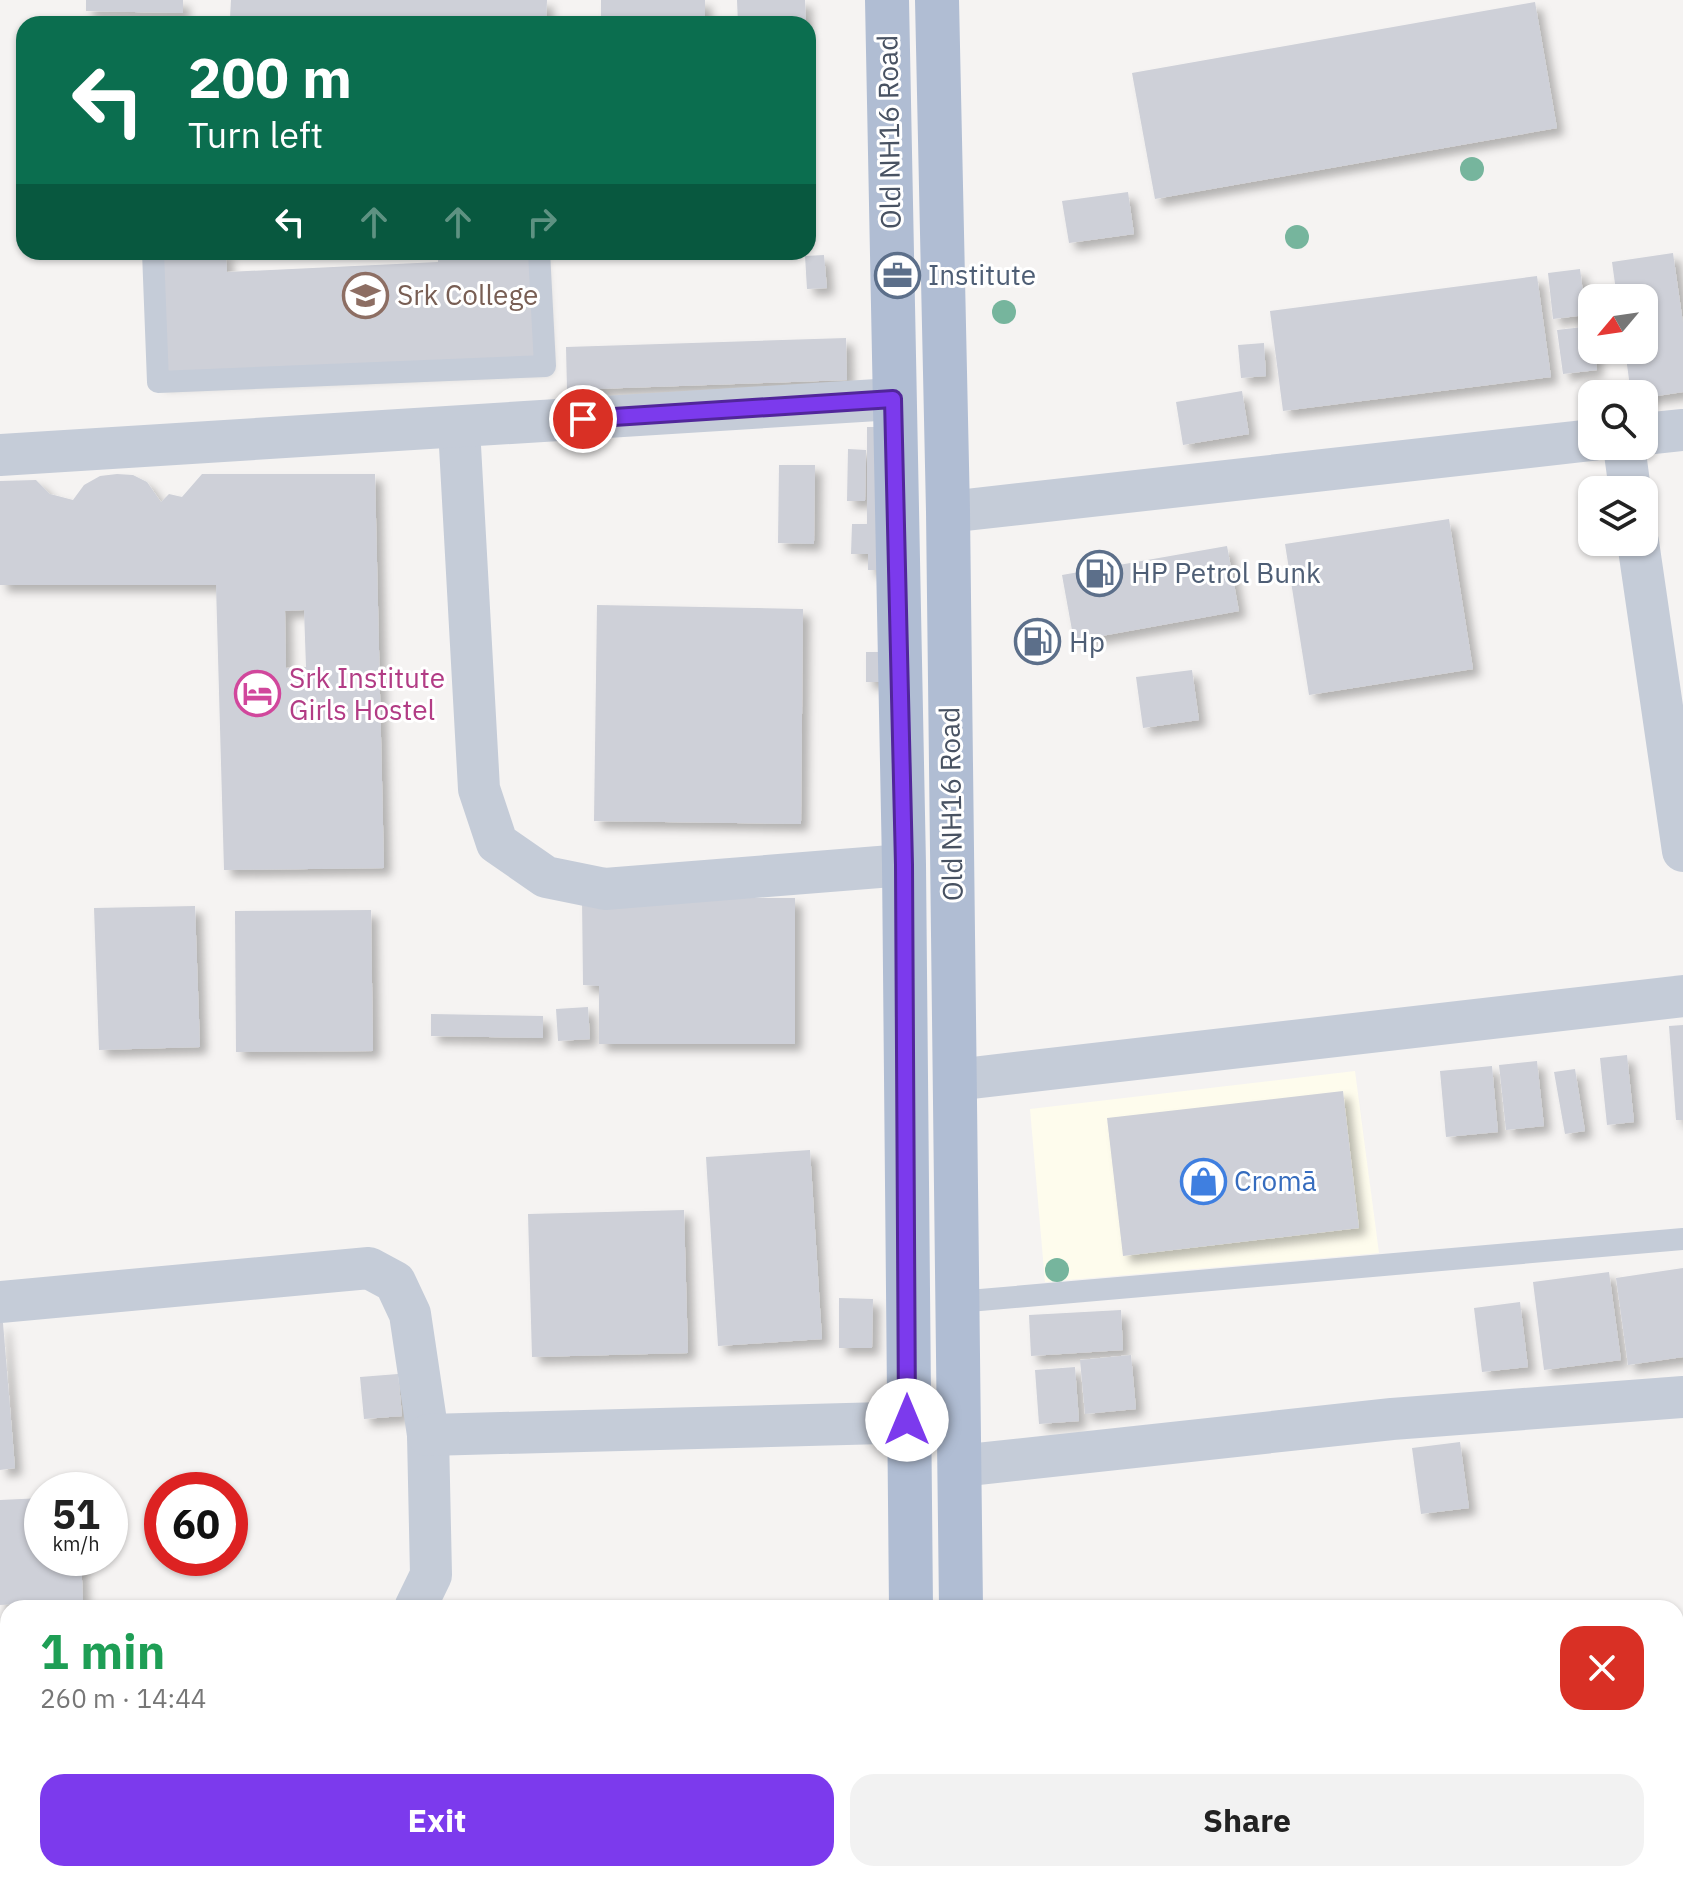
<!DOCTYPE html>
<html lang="en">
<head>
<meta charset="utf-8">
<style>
  body { margin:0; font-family:"IBM Plex Sans",sans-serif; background:#f2f2f2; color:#222; height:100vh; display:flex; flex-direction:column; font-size:30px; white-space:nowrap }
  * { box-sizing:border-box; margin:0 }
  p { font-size:26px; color:#767676 }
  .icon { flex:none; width:44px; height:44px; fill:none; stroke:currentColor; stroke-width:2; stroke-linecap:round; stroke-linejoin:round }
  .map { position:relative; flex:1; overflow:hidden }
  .drawer { position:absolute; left:0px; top:1600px; width:1684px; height:282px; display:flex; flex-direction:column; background:#fff; border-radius:24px 24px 0 0; box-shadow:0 2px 6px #0004 }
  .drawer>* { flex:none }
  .top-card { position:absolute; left:16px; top:16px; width:800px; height:244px; border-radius:24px; box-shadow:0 2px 6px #0004; background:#0b6e4f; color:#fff; overflow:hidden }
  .needle { width:52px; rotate:241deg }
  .buttons { position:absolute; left:1578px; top:284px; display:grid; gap:16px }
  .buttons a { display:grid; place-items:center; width:80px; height:80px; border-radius:16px; background:#fff; box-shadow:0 2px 6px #0004; font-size:40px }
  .speed { position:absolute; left:24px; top:1472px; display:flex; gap:16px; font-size:40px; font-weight:700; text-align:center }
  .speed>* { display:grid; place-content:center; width:104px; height:104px; border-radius:50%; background:#fff; box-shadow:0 2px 6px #0004; line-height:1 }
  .speed small { font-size:20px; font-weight:400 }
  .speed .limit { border:12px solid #d22; background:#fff; color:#111 }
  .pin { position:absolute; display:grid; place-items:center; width:68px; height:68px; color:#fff; margin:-34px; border:4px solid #fff; border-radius:50%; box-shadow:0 2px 8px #0007 }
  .me { position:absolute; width:88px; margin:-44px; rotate:0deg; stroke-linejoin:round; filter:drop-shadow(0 0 6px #0008) }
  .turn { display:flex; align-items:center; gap:28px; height:168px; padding:0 40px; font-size:36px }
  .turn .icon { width:104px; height:104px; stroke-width:2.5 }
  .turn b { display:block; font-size:56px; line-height:68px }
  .lanes { display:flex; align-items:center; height:76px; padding:0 40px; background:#0003; justify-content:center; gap:40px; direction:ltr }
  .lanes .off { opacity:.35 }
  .round { display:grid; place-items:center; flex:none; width:84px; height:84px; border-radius:24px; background:#f2f2f2 }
  .headline { display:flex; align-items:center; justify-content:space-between; height:136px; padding:0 40px }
  h1 { font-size:48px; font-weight:700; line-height:60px; color:#1e9e55 }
  .button { display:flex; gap:16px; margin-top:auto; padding:16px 40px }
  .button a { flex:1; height:92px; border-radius:24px; background:#7c3aed; color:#fff; font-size:32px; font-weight:700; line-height:92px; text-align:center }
  .button a+a { background:#f2f2f2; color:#222 }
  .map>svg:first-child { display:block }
  .commercial { fill:#fefced }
  .building { fill:#ced0d8; fill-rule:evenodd; filter:url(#shadow) }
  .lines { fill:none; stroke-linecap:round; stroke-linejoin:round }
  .lane { stroke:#c5ccd8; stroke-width:22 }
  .street { stroke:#c5ccd8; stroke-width:42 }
  .primary { stroke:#b0bdd3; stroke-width:44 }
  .tree { fill:#76b59d }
  .route-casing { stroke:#51269a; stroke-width:20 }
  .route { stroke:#7c3aed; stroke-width:14 }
  .labels { text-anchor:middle; stroke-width:6; stroke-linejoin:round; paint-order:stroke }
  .street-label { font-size:28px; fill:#485262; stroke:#fff }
  .service-label { font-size:28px; fill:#4e5e75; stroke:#fff; text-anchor:start }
  .education-label { font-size:28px; fill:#785e54; stroke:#fff; text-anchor:start }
  .hotel-label { font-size:28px; fill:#b23c85; stroke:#fff; text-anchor:start }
  .shop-label { font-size:28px; fill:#366cbe; stroke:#fff; text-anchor:start }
</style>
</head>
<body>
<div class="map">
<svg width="1683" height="1881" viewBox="0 0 1683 1881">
  <defs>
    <filter id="shadow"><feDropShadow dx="7" dy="7" stdDeviation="4" flood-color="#0004"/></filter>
  </defs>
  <rect width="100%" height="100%" fill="#f5f3f2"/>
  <path class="commercial" d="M1355 1071 1379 1253 1045 1282 1030 1109Z"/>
  <g class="building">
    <path d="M86 0H183V13L86 11Z"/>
    <path d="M231 0H547L546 24H381L230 18Z"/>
    <rect x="601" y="0" width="104" height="24"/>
    <path d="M737 0H805L806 24H738Z"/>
    <path d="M1535 2 1557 128 1155 199 1132 73Z"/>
    <path d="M1128 192 1134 234 1069 243 1062 201Z"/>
    <path d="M153 252H226L227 272 438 262V252H539L545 366 158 382Z"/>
    <path d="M1673 253 1683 323V392L1644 398V394H1631L1625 350H1644V298H1617L1612 262Z"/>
    <path d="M824 255 827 288 807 289 805 256Z"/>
    <path d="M1580 269 1586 315 1553 319 1548 273Z"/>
    <path d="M1537 276 1551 377 1283 411 1270 311Z"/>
    <path d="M1591 326 1597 370 1563 374 1557 330Z"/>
    <path d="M846 338 847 380 567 390 566 347Z"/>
    <path d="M1264 343 1266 376 1241 378 1238 345Z"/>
    <path d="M1242 391 1249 434 1183 445 1176 402Z"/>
    <path d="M867 427H886V570H868V554H851L852 524H867Z"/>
    <path d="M848 449 866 450 865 501H847Z"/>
    <path d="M779 465H815L814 544 778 543Z"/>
    <path d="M117 474 133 475 147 482 161 502 169 494 182 497 202 474H375L384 868 224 870 216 585H0V481L36 480 50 494 73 500 84 485 100 476ZM304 610 306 667 286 668 285 611Z"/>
    <path d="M1449 519 1473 669 1309 695 1285 544Z"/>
    <path d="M1227 546 1239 611 1074 641 1062 575Z"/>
    <path d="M597 605 803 609 801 824 594 821Z"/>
    <rect x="866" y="652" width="15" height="30"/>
    <path d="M1192 670 1199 720 1143 728 1136 677Z"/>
    <path d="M582 898H795V1044H599V986L583 985Z"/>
    <path d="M195 906 200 1047 99 1050 94 908Z"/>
    <path d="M371 910 373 1051 236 1052 235 911Z"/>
    <path d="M588 1007 590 1039 558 1041 556 1009Z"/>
    <path d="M431 1014 543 1016V1038L431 1036Z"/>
    <path d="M1683 1025V1120H1676L1669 1026Z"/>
    <path d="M1627 1055 1634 1122 1607 1125 1600 1058Z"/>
    <path d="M1537 1061 1544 1126 1506 1130 1499 1065Z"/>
    <path d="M1492 1066 1498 1132 1446 1137 1440 1071Z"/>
    <path d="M1575 1069 1585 1131 1565 1134 1554 1072Z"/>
    <path d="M1343 1091 1359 1228 1123 1256 1107 1118Z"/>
    <path d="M810 1150 822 1339 718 1346 706 1157Z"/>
    <path d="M684 1210 688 1353 532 1357 528 1214Z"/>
    <path d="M1683 1268V1357L1628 1365 1616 1278Z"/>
    <path d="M1609 1272 1621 1360 1544 1370 1533 1282Z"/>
    <path d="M839 1298 873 1299 872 1348H839Z"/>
    <path d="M1520 1302 1528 1367 1482 1372 1474 1308Z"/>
    <path d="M1121 1310 1123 1350 1031 1356 1029 1315Z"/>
    <path d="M0 1323H3L15 1468 0 1470Z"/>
    <path d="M1131 1355 1136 1409 1085 1414 1080 1360Z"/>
    <path d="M1075 1367 1079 1421 1039 1424 1035 1370Z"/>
    <path d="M398 1374 402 1416 364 1419 360 1377Z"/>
    <path d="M1460 1442 1469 1508 1421 1514 1412 1448Z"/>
    <path d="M42 1498V1558H81L83 1601 0 1605V1500Z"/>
    <path d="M1342 1602 1343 1608H1294V1606Z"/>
  </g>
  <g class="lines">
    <g class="lane">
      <path d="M153 252 158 382 545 366 539 252"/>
      <path d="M957 1302 1683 1239"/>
    </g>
    <g class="street">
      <path d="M459 428 479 789 497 843 546 877 605 889 904 865"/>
      <path d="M1644 434 1683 430"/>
      <path d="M1624 446 1630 490"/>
      <path d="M0 455 893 399"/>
      <path d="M948 512 1592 440"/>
      <path d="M1638 542 1683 851"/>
      <path d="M955 1080 1683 996"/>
      <path d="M0 1302 369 1268 395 1282 410 1314 428 1435 431 1575 415 1608"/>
      <path d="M428 1435 959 1421"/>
      <path d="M959 1466 1392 1419 1683 1397"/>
      <path d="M0 1652H8"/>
      <path d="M1676 1738H1683"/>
    </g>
    <g class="primary">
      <path d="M887 0 904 865 911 1608"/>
      <path d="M937 0 948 512 961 1608"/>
      <path d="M917 1874V1881"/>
      <path d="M965 1874V1881"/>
    </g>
  </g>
  <g class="tree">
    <circle cx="1472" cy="169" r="12"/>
    <circle cx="1297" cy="237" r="12"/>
    <circle cx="1004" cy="312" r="12"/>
    <circle cx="1057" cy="1270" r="12"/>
  </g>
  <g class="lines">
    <defs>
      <path id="route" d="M583 419 893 399 904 865 907 1420"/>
    </defs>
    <use href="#route" class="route-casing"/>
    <use href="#route" class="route"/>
  </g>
  <defs>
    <symbol id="office-ring" viewBox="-11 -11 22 22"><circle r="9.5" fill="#fff" stroke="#5c6f8a" stroke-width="1.5"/><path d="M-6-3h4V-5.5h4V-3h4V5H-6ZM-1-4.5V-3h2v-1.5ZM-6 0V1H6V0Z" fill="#5c6f8a"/></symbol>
    <symbol id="university-ring" viewBox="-11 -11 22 22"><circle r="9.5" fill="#fff" stroke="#8d6e63" stroke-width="1.5"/><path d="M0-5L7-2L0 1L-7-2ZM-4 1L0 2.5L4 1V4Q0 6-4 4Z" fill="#8d6e63"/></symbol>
    <symbol id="fuel-ring" viewBox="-11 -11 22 22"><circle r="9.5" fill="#fff" stroke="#5c6f8a" stroke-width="1.5"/><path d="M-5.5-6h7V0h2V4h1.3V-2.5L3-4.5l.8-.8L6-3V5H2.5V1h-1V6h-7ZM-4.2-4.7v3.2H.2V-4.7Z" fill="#5c6f8a"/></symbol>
    <symbol id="hotel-ring" viewBox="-11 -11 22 22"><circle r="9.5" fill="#fff" stroke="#d1479c" stroke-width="1.5"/><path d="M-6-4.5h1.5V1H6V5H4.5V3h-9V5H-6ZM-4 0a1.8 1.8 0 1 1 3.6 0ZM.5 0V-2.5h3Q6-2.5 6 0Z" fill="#d1479c"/></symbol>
    <symbol id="shop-ring" viewBox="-11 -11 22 22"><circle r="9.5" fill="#fff" stroke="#3f7fe0" stroke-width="1.5"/><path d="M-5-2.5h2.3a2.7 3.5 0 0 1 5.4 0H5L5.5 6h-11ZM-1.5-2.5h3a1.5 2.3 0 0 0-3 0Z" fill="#3f7fe0"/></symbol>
  </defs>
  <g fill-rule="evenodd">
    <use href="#office-ring" x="872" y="250" width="51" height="51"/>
    <use href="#university-ring" x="340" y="270" width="51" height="51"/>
    <use href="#fuel-ring" x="1074" y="548" width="51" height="51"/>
    <use href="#fuel-ring" x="1012" y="616" width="51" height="51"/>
    <use href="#hotel-ring" x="232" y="668" width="51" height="51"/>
    <use href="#shop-ring" x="1178" y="1156" width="51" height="51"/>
  </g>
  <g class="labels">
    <g class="street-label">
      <text transform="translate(889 132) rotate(-91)" y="10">Old NH16 Road</text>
      <text transform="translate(951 804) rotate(-91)" y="10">Old NH16 Road</text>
    </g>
    <g class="service-label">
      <text x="928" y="285">Institute</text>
      <text x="1131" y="583">HP Petrol Bunk</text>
      <text x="1069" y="652">Hp</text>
    </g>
    <g class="education-label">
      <text x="397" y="305">Srk College</text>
    </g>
    <g class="hotel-label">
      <text x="289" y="688">Srk Institute<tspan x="289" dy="32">Girls Hostel</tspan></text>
    </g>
    <g class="shop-label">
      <text x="1234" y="1191">Cromā</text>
    </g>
  </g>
</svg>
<div class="buttons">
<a><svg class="needle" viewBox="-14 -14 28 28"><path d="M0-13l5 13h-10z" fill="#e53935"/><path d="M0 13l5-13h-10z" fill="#767676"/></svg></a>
<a><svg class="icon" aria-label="search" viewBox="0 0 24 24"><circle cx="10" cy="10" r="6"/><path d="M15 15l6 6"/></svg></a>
<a><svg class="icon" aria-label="layers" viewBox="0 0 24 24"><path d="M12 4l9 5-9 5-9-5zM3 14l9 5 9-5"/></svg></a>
</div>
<div class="speed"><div>51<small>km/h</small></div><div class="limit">60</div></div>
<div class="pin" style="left:583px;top:419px;background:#d93025"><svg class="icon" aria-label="arrive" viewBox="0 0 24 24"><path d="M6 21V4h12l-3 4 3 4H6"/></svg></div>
<svg class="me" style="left:907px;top:1420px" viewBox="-20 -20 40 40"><circle r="19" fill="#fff"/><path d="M0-13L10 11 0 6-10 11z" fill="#7c3aed"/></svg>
<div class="top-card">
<div class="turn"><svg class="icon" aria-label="left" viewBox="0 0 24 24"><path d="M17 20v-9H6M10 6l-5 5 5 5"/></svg><div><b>200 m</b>Turn left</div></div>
<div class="lanes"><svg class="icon" aria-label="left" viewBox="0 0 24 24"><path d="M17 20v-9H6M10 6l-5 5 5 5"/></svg><svg class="icon off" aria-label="ahead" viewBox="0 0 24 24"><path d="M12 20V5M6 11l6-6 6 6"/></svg><svg class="icon off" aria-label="ahead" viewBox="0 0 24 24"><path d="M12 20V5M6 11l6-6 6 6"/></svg><svg class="icon off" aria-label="right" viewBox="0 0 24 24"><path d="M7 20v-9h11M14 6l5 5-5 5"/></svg></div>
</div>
<section class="drawer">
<div class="headline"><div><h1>1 min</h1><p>260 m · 14:44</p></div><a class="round" style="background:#d93025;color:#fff"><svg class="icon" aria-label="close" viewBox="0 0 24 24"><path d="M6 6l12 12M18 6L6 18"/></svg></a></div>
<div class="button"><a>Exit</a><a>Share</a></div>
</section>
</div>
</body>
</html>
